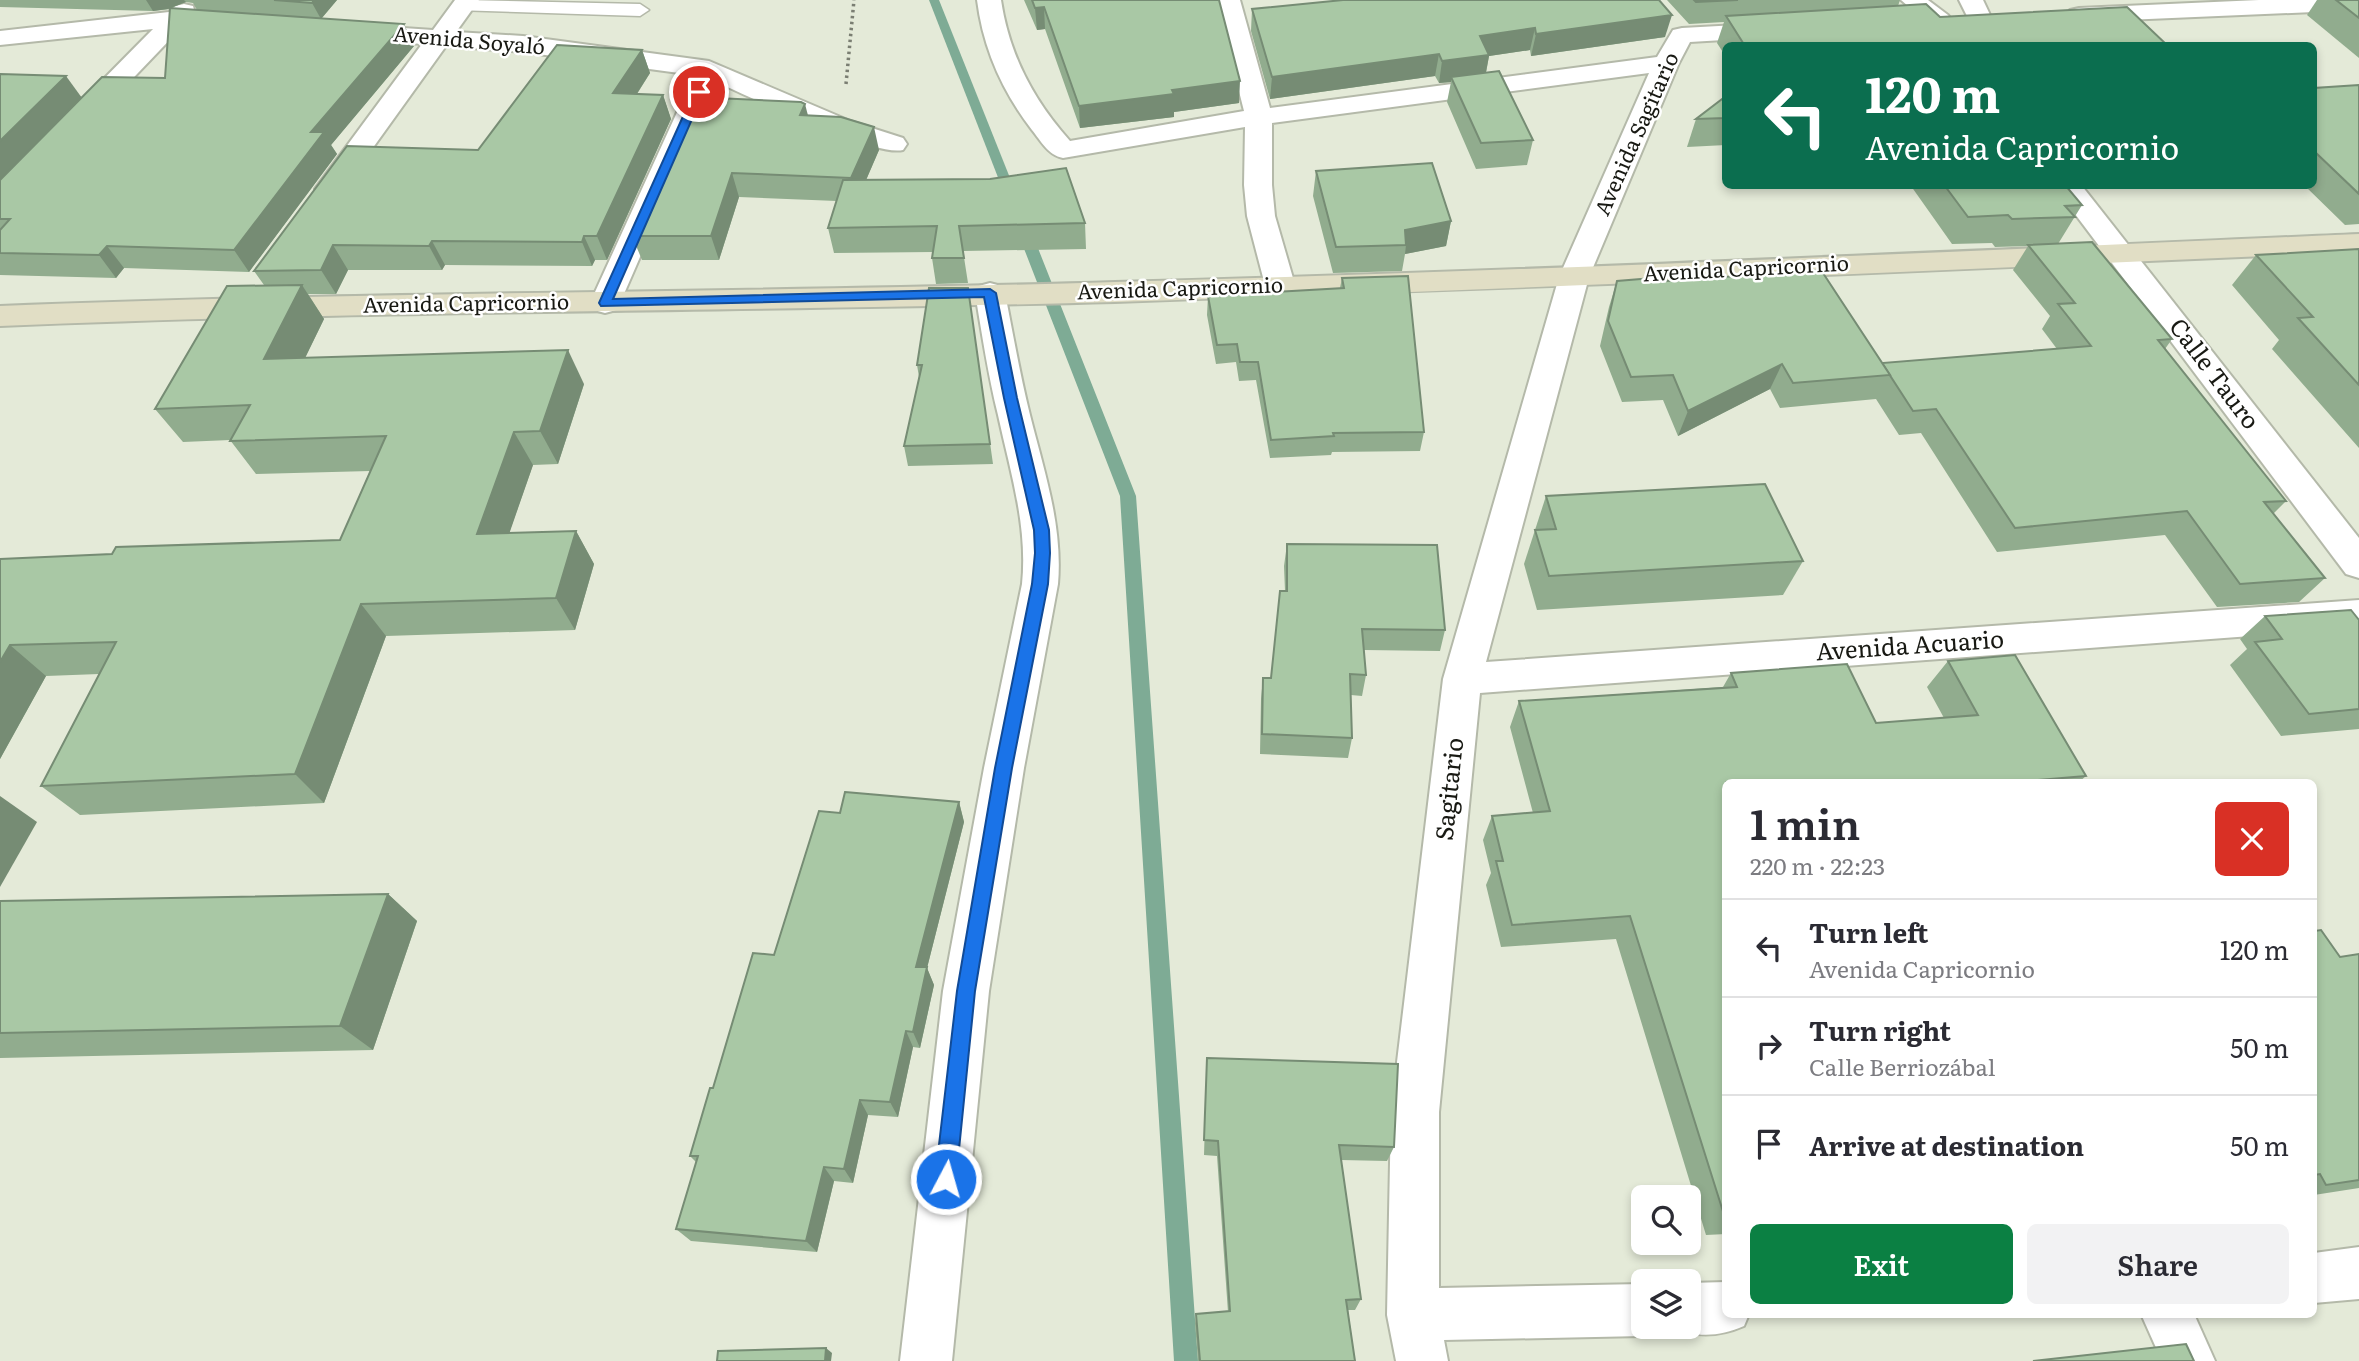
<!DOCTYPE html>
<html lang="en">
<head>
<meta charset="utf-8">
<style>
  body { margin:0; font-family:Literata,serif; background:#f2f2f3; color:#2b2b33; height:100vh; display:flex; flex-direction:column; font-size:26px; white-space:nowrap }
  * { box-sizing:border-box; margin:0 }
  p { font-size:23px; color:#7c7c81 }
  .icon { flex:none; width:38px; height:38px; fill:none; stroke:currentColor; stroke-width:2; stroke-linecap:round; stroke-linejoin:round }
  .map { position:relative; flex:1; overflow:hidden }
  .details { position:absolute; left:1722px; top:779px; width:595px; height:539px; display:flex; flex-direction:column; background:#fff; border-radius:10px; box-shadow:0 4px 10px #0003 }
  .details>* { flex:none }
  .guide { position:absolute; left:1722px; top:42px; width:595px; height:147px; border-radius:10px; box-shadow:0 4px 10px #0003; background:#0b6e4f; color:#fff; overflow:hidden }
  .buttons { position:absolute; left:1631px; top:1185px; display:grid; gap:14px }
  .buttons a { display:grid; place-items:center; width:70px; height:70px; border-radius:10px; background:#fff; box-shadow:0 4px 10px #0003; font-size:35px }
  .pin { position:absolute; display:grid; place-items:center; width:60px; height:60px; color:#fff; margin:-30px; border:4px solid #fff; border-radius:50%; box-shadow:0 2px 7px #0007 }
  .me { position:absolute; width:77px; margin:-38px; rotate:6deg; stroke-linejoin:round; filter:drop-shadow(0 0 5px #0008) }
  .turn { display:flex; align-items:center; gap:24px; height:147px; padding:0 28px; font-size:32px }
  .turn .icon { width:91px; height:91px; stroke-width:2.5 }
  .turn b { display:block; font-size:49px; line-height:60px }
  .round { display:grid; place-items:center; flex:none; width:74px; height:74px; border-radius:10px; background:#f2f2f3 }
  .head { display:flex; align-items:center; justify-content:space-between; height:119px; padding:0 28px }
  h1 { font-size:42px; font-weight:600; line-height:52px }
  .button { display:flex; gap:14px; margin-top:auto; padding:14px 28px }
  .button a { flex:1; height:80px; border-radius:10px; background:#0b8043; color:#fff; font-size:28px; font-weight:600; line-height:80px; text-align:center }
  .button a+a { background:#f2f2f3; color:#2b2b33 }
  ul { padding:0; list-style:none }
  li { display:flex; align-items:center; gap:21px; height:98px; padding:0 28px; border-top:2px solid #e1e1e2 }
  li div { flex:1 }
  li b { display:block; font-size:26px }
  li em { font-style:normal }
  .map>svg:first-child { display:block }
  .lines { fill:none; stroke-linecap:round; stroke-linejoin:round }
  .stream { fill:#7eab95; fill-rule:evenodd }
  .lane-casing { stroke:#b4b9a9; stroke-width:3 }
  .street-casing { stroke:#b4b9a9; stroke-width:4 }
  .secondary-casing { stroke:#b4b9a9; stroke-width:4 }
  .path { stroke:#7a7e72; stroke-width:3.5; stroke-dasharray:2.5 3.5; stroke-linecap:butt }
  .lane { fill:#fff; fill-rule:evenodd }
  .street { fill:#fff; fill-rule:evenodd }
  .secondary { fill:#e1dec5; fill-rule:evenodd }
  .wall { fill:#91ac8e; fill-rule:evenodd }
  .shaded-wall { fill:#768c74 }
  .building { fill:#a9c8a5; stroke:#768c74; stroke-width:2 }
  .route { fill:#1a73e8; stroke:#114b97; stroke-width:2 }
  .labels { text-anchor:middle; stroke-width:5; stroke-linejoin:round; paint-order:stroke }
  .far-street-label { font-size:21px; fill:#181913; stroke:#fff }
  .street-label { font-size:24px; fill:#181913; stroke:#fff }
</style>
</head>
<body>
<div class="map">
<svg width="2359" height="1361" viewBox="0 0 2359 1361">
  <rect width="100%" height="100%" fill="#e4ead8"/>
  <g class="lines">
    <g class="stream">
      <path d="M929 0H939L1018 198 1017 201 1012 202 1006 198Z"/>
      <path d="M1023 224 1030 228 1136 496 1198 1361H1174L1120 496 1016 228Z"/>
    </g>
    <defs>
      <path id="lane" d="M462 0 640 4 649 10 640 16 455 10 453 6Z"/>
      <g id="street">
        <path d="M455 0H479L456 32 523 36 709 61 850 121 903 138 907 144 903 150C872 157 751 97 716 82L620 303 616 310 605 313 594 310 590 303 694 75 523 52 446 46 339 195 329 197 319 195 315 189 422 44 359 39 350 37 347 32 350 27 359 25 433 30Z"/>
        <path d="M977 0H1001C1009 54 1033 100 1070 141L1244 111 1216 0H1240L1270 108 1657 57 1673 30 1682 28 1774 23 1783 25 1786 30 1783 35 1774 37 1690 42 1679 63 1589 277 1486 662 2359 600V628L1480 693 1439 1112V1288L1643 1284V1326H1662L1643 1336 1444 1340 1448 1361H1396L1387 1315 1391 1112 1443 679 1559 277 1649 73 1272 123V185L1275 216 1295 285 1291 292 1280 295 1269 292 1265 285 1247 216 1244 185 1245 127 1063 158C1048 155 1041 141 1032 130 1002 91 983 48 977 0Z"/>
        <path d="M1901 0H1928L1948 15 1970 46H1945L1930 25Z"/>
        <path d="M1959 0H1983L1992 19 1989 24 1980 26 1971 24Z"/>
        <path d="M2259 0H2359V10L2079 22 2070 20 2067 15 2070 10 2079 8Z"/>
        <path d="M184 4 193 6 195 13 231 18 234 23 231 28 222 30 182 27 93 120 84 122 75 120 71 114 75 108 153 29 0 45V31L169 12 175 6Z"/>
        <path d="M2054 186H2082L2359 538V578L2346 574Z"/>
        <path d="M990 283 1001 286 1005 293C1013 334 1020 375 1030 415 1044 471 1063 526 1058 584L1024 768 989 991 952 1361H900L943 991 984 768 1022 584C1028 526 1010 471 998 415 988 375 982 334 975 293L979 286Z"/>
        <path d="M2359 1247V1299L2314 1303V1253Z"/>
        <path d="M1726 1282V1314H1749L1744 1326C1719 1337 1696 1338 1671 1327L1689 1326V1283Z"/>
        <path d="M2141 1314H2194L2215 1361H2162Z"/>
      </g>
      <path id="secondary" d="M2359 234V252C1944 270 1530 289 1115 302 743 312 371 310 0 326V306C371 291 743 293 1115 282 1530 271 1944 252 2359 234Z"/>
    </defs>
    <use href="#lane" class="lane-casing"/>
    <use href="#street" class="street-casing"/>
    <use href="#secondary" class="secondary-casing"/>
    <path class="path" d="M846 84 854 0"/>
    <use href="#lane" class="lane"/>
    <use href="#street" class="street"/>
    <use href="#secondary" class="secondary"/>
  </g>
  <g class="wall">
    <path d="M0 0H337L321 19 414 46 331 145 337 154 249 272 124 268 116 278 0 275V74L82 97 165 78 170 9 153 11 0 7ZM186 2 193 3 197 10 171 8Z"/>
    <path d="M1024 0H1219L1239 103 1174 112V117L1080 128 1045 29 1037 30Z"/>
    <path d="M1667 0H1900L1898 6 1940 17 2168 46H1726V57L1717 43 1724 22 1689 24Z"/>
    <path d="M2317 0H2359V58L2307 15Z"/>
    <path d="M1252 9 1665 37 1531 56 1530 50 1489 56 1486 73 1533 140 1527 165 1476 169 1447 102 1451 82 1439 83 1435 76 1270 99 1251 31Z"/>
    <path d="M642 50 650 73 637 94 663 95 671 119 607 260H595L592 266 445 265 442 270H348L336 294H308L324 319 305 358 584 384 558 464 533 465 509 533 576 531 594 564 575 630 386 636 324 803 80 815 41 786 99 674 46 676 0 759V559L112 554 340 540 370 471 256 474 230 440 183 442 155 409 264 285 254 271 478 150Z"/>
    <path d="M2359 85V224L2345 225 2305 186H2314V88Z"/>
    <path d="M1726 96V145L1687 147 1696 119Z"/>
    <path d="M808 115 879 150 866 180 1085 223 1086 249 963 251 968 283 936 284 932 258 933 252 834 253 828 228 837 201 739 197 719 260H642L632 236Z"/>
    <path d="M1316 171 1451 221 1446 246 1405 254 1402 271 1333 273 1313 196Z"/>
    <path d="M1911 186H2066L2082 205 2058 244 2172 339 2165 349 2286 501 2273 514 2325 578 2299 602 2217 607 2165 535 1997 552 1921 433 1899 435 1876 399 1780 408 1770 389 1678 436 1663 400 1622 402 1600 346 1609 307 1617 281H1667L1882 363 2057 349 2042 329 2050 316 2013 270 2028 246 1995 247 1992 243 1952 244Z"/>
    <path d="M2359 249V448L2272 349 2279 340 2232 285 2256 255Z"/>
    <path d="M1342 278 1424 432 1420 451 1332 452 1331 455 1270 458 1256 380 1239 381 1236 362 1216 364 1207 315 1208 296 1340 288Z"/>
    <path d="M968 288 993 464 908 466 904 446 919 377 917 365Z"/>
    <path d="M1546 496 1803 561 1783 595 1537 610 1524 564Z"/>
    <path d="M1287 544 1445 630 1440 651 1364 650 1366 675 1362 696 1351 695 1352 738 1348 758 1260 754 1261 699 1263 678H1271L1285 591 1284 566Z"/>
    <path d="M2265 616 2359 620V729L2281 736 2230 665 2247 649 2240 639Z"/>
    <path d="M1948 661 2086 776 2079 782H1726V1234L1706 1235 1616 939 1501 947 1486 885 1491 873 1483 840 1492 816 1533 813 1510 727 1519 701 1723 687 1731 673 1876 723 1944 718 1927 687Z"/>
    <path d="M959 802 964 822 927 968 934 985 920 1048 913 1047 898 1117 868 1115 853 1183 834 1181 817 1252 691 1241 676 1229 696 1162 690 1156 713 1088 840 813Z"/>
    <path d="M388 894 417 921 373 1050 0 1058V901Z"/>
    <path d="M2314 931 2340 957 2359 954V1188L2314 1195Z"/>
    <path d="M1207 1058 1394 1147 1387 1161 1341 1160 1361 1299 1355 1310H1348L1355 1361H1198L1195 1324 1196 1314 1228 1312 1217 1156 1204 1155Z"/>
  </g>
  <g class="shaded-wall">
    <path d="M146 0H184L186 2 168 9 153 11Z"/>
    <path d="M314 0H337L321 19 312 3Z"/>
    <path d="M1044 7 1045 29 1037 30 1035 8Z"/>
    <path d="M1672 15 1665 37 1531 56 1536 34Z"/>
    <path d="M404 24 414 46 331 145 337 154 249 272 234 250 311 132Z"/>
    <path d="M1535 28 1530 50 1489 56 1485 77H1451V82L1439 83 1442 61 1480 36Z"/>
    <path d="M642 50 650 73 622 117 613 93Z"/>
    <path d="M1439 54 1435 76 1270 99 1272 77Z"/>
    <path d="M66 76 82 98 0 181V141Z"/>
    <path d="M1240 81 1239 103 1174 112V117L1080 128 1079 106 1172 90Z"/>
    <path d="M663 95 671 119 607 260 597 236Z"/>
    <path d="M805 104 811 127 800 115Z"/>
    <path d="M874 127 879 150 857 201 851 178Z"/>
    <path d="M732 173 739 197 719 260 711 236Z"/>
    <path d="M1451 221 1446 246 1405 254 1406 245 1405 230Z"/>
    <path d="M584 236 595 260 592 266 582 242Z"/>
    <path d="M432 241 445 265 442 270 429 246Z"/>
    <path d="M333 245 348 270 336 294 321 270Z"/>
    <path d="M107 246 124 268 116 278 99 255Z"/>
    <path d="M302 285 324 319 288 393 264 359Z"/>
    <path d="M568 350 584 384 558 464 540 431Z"/>
    <path d="M1782 364 1770 389 1678 436 1688 411Z"/>
    <path d="M514 432 533 465 498 566 477 534Z"/>
    <path d="M576 531 594 564 575 630 556 598Z"/>
    <path d="M361 604 386 636 324 803 295 774Z"/>
    <path d="M10 645 46 676 0 759V662Z"/>
    <path d="M0 796 37 822 0 887Z"/>
    <path d="M959 802 964 822 927 968 934 985 920 1048 913 1032 916 967Z"/>
    <path d="M388 894 417 921 373 1050 340 1026Z"/>
    <path d="M906 1031 913 1047 898 1117 890 1102Z"/>
    <path d="M860 1100 868 1115 853 1183 844 1169Z"/>
    <path d="M824 1167 834 1181 817 1252 806 1241Z"/>
    <path d="M826 1348 832 1353 831 1361H825Z"/>
  </g>
  <g class="building">
    <path d="M274 0H314L312 3Z"/>
    <path d="M1032 0H1219L1240 81 1172 90 1174 94 1079 106 1044 7 1035 8Z"/>
    <path d="M1343 0H1659L1672 15 1536 34 1535 28 1480 36 1489 55 1442 61 1439 54 1272 77 1252 9Z"/>
    <path d="M1694 0H1738L1696 2Z"/>
    <path d="M2336 0H2359V18Z"/>
    <path d="M1926 4 1940 17 2127 7 2168 46H1745L1726 16Z"/>
    <path d="M170 8 404 24 311 132H324L234 250 107 246 99 255 0 253V230L10 219H0V180L102 77 165 78Z"/>
    <path d="M557 45 642 50 613 93 663 95 597 236H584L582 242 432 241 429 246 333 245 321 270 254 271 347 146 478 150Z"/>
    <path d="M1499 71 1533 140 1481 143 1451 77Z"/>
    <path d="M0 74 66 76 0 141Z"/>
    <path d="M2359 85V194L2314 151V88Z"/>
    <path d="M1726 96V118L1696 119Z"/>
    <path d="M695 97 801 102 805 104 800 115 841 117 874 127 851 178 732 173 711 236H632Z"/>
    <path d="M1432 163 1451 221 1405 230 1406 245 1336 247 1316 171Z"/>
    <path d="M1066 168 1085 223 959 226 964 258H932L937 226 828 228 843 180 990 179Z"/>
    <path d="M1945 186H2066L2082 205 2065 206 2075 217 2012 219 2008 215 1968 217Z"/>
    <path d="M2092 242 2172 339 2158 340 2286 501 2264 502 2325 578 2240 584 2187 511 2015 528 1936 409 1913 411 1882 363 2091 346 2058 304 2075 303 2028 245Z"/>
    <path d="M2359 249V385L2298 318 2313 317 2256 255Z"/>
    <path d="M1821 270 1890 375 1793 383 1782 364 1688 411 1673 375 1631 377 1608 321 1617 281 1665 277 1667 281Z"/>
    <path d="M1408 276 1424 432 1333 433 1334 436 1271 440 1258 362H1240L1237 344 1217 345 1208 296 1344 288 1342 278Z"/>
    <path d="M302 285 264 359 568 350 540 431 514 432 477 534 576 531 556 598 361 604 295 774 41 786 116 642 10 645 0 662V559L112 554 116 547 340 540 386 436 230 441 250 405 155 409 227 286Z"/>
    <path d="M929 288H968L990 444 904 446 922 365H917Z"/>
    <path d="M1765 484 1803 561 1549 576 1535 530 1556 529 1546 496Z"/>
    <path d="M1287 544 1437 545 1445 630 1362 629 1366 675 1350 674 1352 738 1262 734 1263 678H1271L1280 591H1287Z"/>
    <path d="M2351 610 2359 620V709L2309 714 2255 642 2282 639 2265 616Z"/>
    <path d="M2015 655 2086 776 2016 782H1726V1221L1630 916 1512 925 1496 861H1503L1492 816 1550 811 1519 701 1737 687 1731 673 1847 664 1876 723 1978 715 1948 661Z"/>
    <path d="M845 792 959 802 916 967H927L913 1032 906 1031 890 1102 860 1100 844 1169 824 1167 806 1241 676 1229 698 1156H690L710 1088H713L753 953 774 955 819 811 840 813Z"/>
    <path d="M388 894 340 1026 0 1033V901Z"/>
    <path d="M2321 930 2340 957 2359 954V1180L2326 1185 2320 1174 2314 1175V931Z"/>
    <path d="M1207 1058 1398 1064 1394 1147 1339 1145 1361 1299 1346 1300 1355 1361H1200L1196 1314 1230 1311 1218 1141 1204 1140Z"/>
    <path d="M2186 1344 2194 1361H2033Z"/>
    <path d="M826 1348 825 1361H717L718 1351Z"/>
  </g>
  <path class="route" d="M699 89 704 92 613 299 990 289 996 293 1017 398 1049 530 1050 553 1048 584 1012 768 975 991 956 1179 953 1186 946 1189 938 1186 935 1179 957 991 995 768 1032 584 1035 553 1034 530 1004 398 984 297 601 306 599 303 694 92Z"/>
  <g class="labels">
    <g class="far-street-label">
      <text transform="translate(469 41) rotate(5)" y="7">Avenida Soyaló</text>
      <text transform="translate(1637 134) rotate(-66)" y="7">Avenida Sagitario</text>
      <text transform="translate(1746 269) rotate(-3)" y="7">Avenida Capricornio</text>
      <text transform="translate(1180 289) rotate(-2)" y="7">Avenida Capricornio</text>
      <text transform="translate(466 304) rotate(-1)" y="7">Avenida Capricornio</text>
    </g>
    <g class="street-label">
      <text transform="translate(2214 374) rotate(53)" y="8">Calle Tauro</text>
      <text transform="translate(1910 646) rotate(-4)" y="8">Avenida Acuario</text>
      <text transform="translate(1450 789) rotate(-84)" y="8">Sagitario</text>
    </g>
  </g>
</svg>
<div class="buttons">
<a><svg class="icon" aria-label="search" viewBox="0 0 24 24"><circle cx="10" cy="10" r="6"/><path d="M15 15l6 6"/></svg></a>
<a><svg class="icon" aria-label="layers" viewBox="0 0 24 24"><path d="M12 4l9 5-9 5-9-5zM3 14l9 5 9-5"/></svg></a>
</div>
<div class="pin" style="left:699px;top:92px;background:#d93025"><svg class="icon" aria-label="arrive" viewBox="0 0 24 24"><path d="M6 21V4h12l-3 4 3 4H6"/></svg></div>
<svg class="me" style="left:946px;top:1179px" viewBox="-20 -20 40 40"><circle r="17" fill="#1a73e8" stroke="#fff" stroke-width="3"/><path d="M0-11L8 9 0 5-8 9z" fill="#fff"/></svg>
<div class="guide">
<div class="turn"><svg class="icon" aria-label="left" viewBox="0 0 24 24"><path d="M17 20v-9H6M10 6l-5 5 5 5"/></svg><div><b>120 m</b>Avenida Capricornio</div></div>
</div>
<section class="details">
<div class="head"><div><h1>1 min</h1><p>220 m · 22:23</p></div><a class="round" style="background:#d93025;color:#fff"><svg class="icon" aria-label="close" viewBox="0 0 24 24"><path d="M6 6l12 12M18 6L6 18"/></svg></a></div>
<ul>
<li><svg class="icon" aria-label="left" viewBox="0 0 24 24"><path d="M17 20v-9H6M10 6l-5 5 5 5"/></svg><div><b>Turn left</b><p>Avenida Capricornio</p></div><em>120 m</em></li>
<li><svg class="icon" aria-label="right" viewBox="0 0 24 24"><path d="M7 20v-9h11M14 6l5 5-5 5"/></svg><div><b>Turn right</b><p>Calle Berriozábal</p></div><em>50 m</em></li>
<li><svg class="icon" aria-label="arrive" viewBox="0 0 24 24"><path d="M6 21V4h12l-3 4 3 4H6"/></svg><div><b>Arrive at destination</b></div><em>50 m</em></li>
</ul>
<div class="button"><a>Exit</a><a>Share</a></div>
</section>
</div>
</body>
</html>
